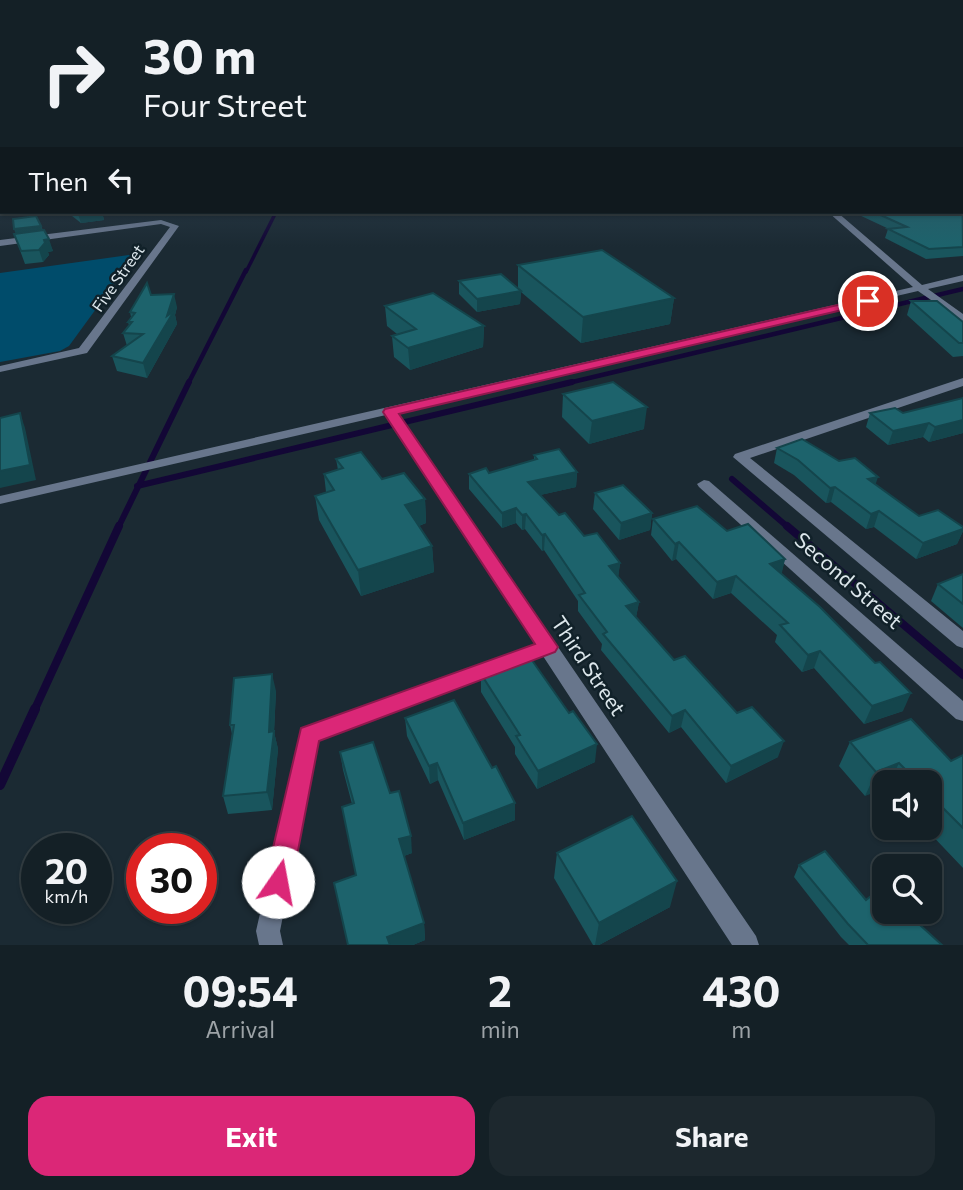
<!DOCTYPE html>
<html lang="en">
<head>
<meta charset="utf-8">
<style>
  body { margin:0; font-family:Commissioner,sans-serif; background:#1d282e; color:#f1f3f6; height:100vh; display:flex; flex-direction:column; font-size:26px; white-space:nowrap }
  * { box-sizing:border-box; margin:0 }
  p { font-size:23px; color:#9da3a7 }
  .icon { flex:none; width:38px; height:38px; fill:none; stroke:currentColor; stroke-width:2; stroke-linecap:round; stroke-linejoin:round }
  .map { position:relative; height:945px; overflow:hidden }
  .panel { display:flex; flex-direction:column; background:#142026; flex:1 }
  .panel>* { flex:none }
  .guide { position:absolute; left:0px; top:0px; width:964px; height:214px; box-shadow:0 2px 5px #0004,0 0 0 2px #333e43; background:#142026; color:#f1f3f6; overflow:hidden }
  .buttons { position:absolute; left:872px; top:770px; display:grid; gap:14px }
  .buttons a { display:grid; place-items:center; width:70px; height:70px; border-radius:14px; background:#142026; box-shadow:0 2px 5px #0004,0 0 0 2px #333e43; font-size:35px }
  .speed { position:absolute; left:21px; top:833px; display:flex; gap:14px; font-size:35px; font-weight:700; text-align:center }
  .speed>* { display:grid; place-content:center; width:91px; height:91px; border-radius:50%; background:#142026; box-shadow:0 2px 5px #0004,0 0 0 2px #333e43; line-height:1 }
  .speed small { font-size:18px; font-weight:400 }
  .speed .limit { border:10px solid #d22; background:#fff; color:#111 }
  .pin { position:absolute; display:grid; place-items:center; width:60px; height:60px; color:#fff; margin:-30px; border:4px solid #fff; border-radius:50%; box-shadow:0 2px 7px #0007 }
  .me { position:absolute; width:77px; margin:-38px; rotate:12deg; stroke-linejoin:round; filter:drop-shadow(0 0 5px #0008) }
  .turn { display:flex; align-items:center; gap:24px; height:147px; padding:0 28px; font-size:32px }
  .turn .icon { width:91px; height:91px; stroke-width:2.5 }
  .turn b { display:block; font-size:49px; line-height:60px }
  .then { display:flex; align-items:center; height:66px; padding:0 28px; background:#0003; gap:14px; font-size:26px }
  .eta { display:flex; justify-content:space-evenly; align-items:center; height:119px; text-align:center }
  .eta b { font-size:42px; font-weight:700; line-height:49px }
  .action { display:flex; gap:14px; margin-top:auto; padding:14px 28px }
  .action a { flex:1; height:80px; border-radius:21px; background:#db2777; color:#fff; font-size:28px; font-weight:700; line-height:80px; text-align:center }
  .action a+a { background:#1d282e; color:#f1f3f6 }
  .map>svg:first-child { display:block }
  .green { fill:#004c6b }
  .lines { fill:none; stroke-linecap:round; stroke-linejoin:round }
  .stream-far4 { stroke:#130736; stroke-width:3.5 }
  .stream-far3 { stroke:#130736; stroke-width:4.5 }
  .stream-far2 { stroke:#130736; stroke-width:6 }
  .stream-far1 { stroke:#130736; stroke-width:8 }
  .stream { stroke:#130736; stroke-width:10 }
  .minor { fill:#68768c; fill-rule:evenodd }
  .wall { fill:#19555d }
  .shaded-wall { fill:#14454c }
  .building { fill:#1d636c; stroke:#14454c; stroke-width:2 }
  .route { fill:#db2777; stroke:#8e194d; stroke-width:2 }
  .labels { text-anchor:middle; stroke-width:5; stroke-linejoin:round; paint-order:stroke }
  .far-street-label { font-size:16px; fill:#dde7ec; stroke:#112129 }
  .near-street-label { font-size:21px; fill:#dde7ec; stroke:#112129 }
</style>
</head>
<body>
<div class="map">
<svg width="963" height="945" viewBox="0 0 963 945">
  <rect width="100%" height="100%" fill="#1b2a33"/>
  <path class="green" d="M136 254 69 346 60 351 0 362V273Z"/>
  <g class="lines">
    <path class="stream-far4" d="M246 272 276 212"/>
    <g class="stream-far3">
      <path d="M188 384 246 270"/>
      <path d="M564 384 963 289"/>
    </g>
    <g class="stream-far2">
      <path d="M732 479 789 528"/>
      <path d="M137 486 572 382"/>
      <path d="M118 528 189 382"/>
    </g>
    <g class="stream-far1">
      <path d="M787 526 963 675"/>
      <path d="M34 711 119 526"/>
    </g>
    <path class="stream" d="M0 785 35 709"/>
    <g class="minor">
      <rect x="0" y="161" width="2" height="4"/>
      <path d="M828 212H837L922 285 963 275V281L928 289 963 314V322L918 291 397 412 756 936 759 945H732L543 656 318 740 280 931 283 945H259L256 931 302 729 536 644 386 415 0 504V496L913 287Z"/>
      <path d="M161 220 179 226 87 353 0 372V366L79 348 170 227 161 224 0 246V240Z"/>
      <path d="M963 378V386L750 458 963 631V648L957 646 733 457 735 454Z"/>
      <path d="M704 480 709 481 963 701V721L956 719 699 487 697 484Z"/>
    </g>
  </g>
  <g class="wall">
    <path d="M962 143 963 256 926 259 885 238 888 229H889L857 214V212H962Z"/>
    <path d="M67 212H102L104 220 81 223Z"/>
    <path d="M41 226 53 251 48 252 49 255 43 262 25 264 14 234Z"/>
    <path d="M518 265 674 298 670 324 581 343 521 292 520 304 477 312 459 294V281L518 288Z"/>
    <path d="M151 295 177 307 175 315 177 324 147 378 117 371 112 356 127 346 123 333 129 325 128 322 131 317 130 312Z"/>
    <path d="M911 301 963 322V356L953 357 907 315Z"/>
    <path d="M385 306 484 326 483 347 410 370 394 357 392 336 397 334 387 326Z"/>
    <path d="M563 394 644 429 589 444 562 417Z"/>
    <path d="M963 398V433L929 442 923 437 888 445 866 427 870 413H903Z"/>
    <path d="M777 448 875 485 919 516 963 527V531L957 544 916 559 874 527 866 529 831 502 826 503 794 475 774 463Z"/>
    <path d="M534 455 577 472 576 487 540 495 559 515 584 536 620 563 618 577 639 602 636 617 674 660 778 757 726 783 681 727 669 733 601 650 602 644 578 611V601L544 550 542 551 525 529 522 530 516 523 502 528 469 489V474L489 473 534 460Z"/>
    <path d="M336 459 425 499 426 523 419 526 432 546 434 572 361 596 319 520 315 496 326 492 324 474 338 470Z"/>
    <path d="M595 493 652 513 650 530 619 540 593 509Z"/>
    <path d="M653 519 727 531 785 559 781 574 903 711 864 724 814 668 802 672 775 642 777 635 731 593 713 599 676 559 672 561 651 535Z"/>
    <path d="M963 574V628L931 601 938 584Z"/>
    <path d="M481 674 569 713 595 762 537 789 515 754V747L481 692Z"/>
    <path d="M276 691 274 732 278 749 272 810 228 814 223 796 232 734 230 725Z"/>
    <path d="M405 718 492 768 515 803V820L464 840 438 780 430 784 407 736Z"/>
    <path d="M850 742 951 761 963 755V868L925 828H929V782H884L865 796 839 766Z"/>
    <path d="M340 752 390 793 412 853 404 856 424 923 425 940 413 945H347L356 876 342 807 352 804 343 770Z"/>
    <path d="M557 853 670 907 599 945H593L554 878Z"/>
    <path d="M799 865 906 920 942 945H849L841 937 794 877Z"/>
  </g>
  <g class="shaded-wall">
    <path d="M92 212H102L104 220 81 223 78 214Z"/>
    <path d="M41 226 43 232 16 235 14 229Z"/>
    <path d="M49 239 53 251 48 252 49 255 43 262 39 250 44 240Z"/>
    <path d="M521 291 520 304 477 312V299Z"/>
    <path d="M174 294 177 307 175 315 177 324 147 378 143 363 167 316Z"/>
    <path d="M674 298 670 324 581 343 583 317Z"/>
    <path d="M484 326 483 347 410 370 408 348Z"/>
    <path d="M647 407 644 429 589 444 592 421Z"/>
    <path d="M20 413 25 428 36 480 0 488V471Z"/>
    <path d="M963 420V433L929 442 935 427Z"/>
    <path d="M929 423 923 437 888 445 893 431Z"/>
    <path d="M577 472 576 487 527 498 528 482Z"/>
    <path d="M878 477 873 492 868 479Z"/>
    <path d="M835 487 831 502 826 503 830 488Z"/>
    <path d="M425 499 426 523 407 530 405 505Z"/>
    <path d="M516 508V523L502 528V513Z"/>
    <path d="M879 511 874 527 866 529 871 514Z"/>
    <path d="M652 513 650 530 619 540 621 523Z"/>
    <path d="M526 514 525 529 522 530V515Z"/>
    <path d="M963 529V531L957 544 916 559 923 543Z"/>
    <path d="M545 534 544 550 542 551V535Z"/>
    <path d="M679 542 676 559 672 561 675 544Z"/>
    <path d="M432 546 434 572 361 596 358 570Z"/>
    <path d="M785 559 781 577 770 564Z"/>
    <path d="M620 563 618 579 609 566Z"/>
    <path d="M736 576 731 593 713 599 717 582Z"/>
    <path d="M639 602 636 618 626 606Z"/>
    <path d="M820 651 814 668 802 672 808 655Z"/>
    <path d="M272 674 276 691 274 732 278 749 272 810 267 792Z"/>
    <path d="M911 693 903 711 864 724 872 706Z"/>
    <path d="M685 710 681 727 669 733 672 716Z"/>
    <path d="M784 741 778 757 726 783 731 766Z"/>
    <path d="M597 744 595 762 537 789 538 771Z"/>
    <path d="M437 763 438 780 430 784 429 766Z"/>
    <path d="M899 763 890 782H884V789L865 796 876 772Z"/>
    <path d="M515 803V820L464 840 463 823Z"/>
    <path d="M411 836 412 853 401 857 399 839Z"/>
    <path d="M677 881 670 907 599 945H595L599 923Z"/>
    <path d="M424 923 425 940 413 945H389L387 937Z"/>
  </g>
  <g class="building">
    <path d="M2 126V151L0 152V127H1Z"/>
    <path d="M962 171 963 247 929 249 888 229 907 227 874 212H962Z"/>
    <path d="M76 212H92L78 214Z"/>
    <path d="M36 216 41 226 14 229 13 219Z"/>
    <path d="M44 230 49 239 44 240 45 243 39 250 21 251 14 234Z"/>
    <path d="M602 250 674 298 583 317 518 265Z"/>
    <path d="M501 274 521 291 477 299 459 281Z"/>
    <path d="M147 283 151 295 174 294 167 316 174 311 143 363 112 356 143 334 123 333 132 322H128L135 313 130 312Z"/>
    <path d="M433 293 484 326 408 348 392 336 416 329 385 306Z"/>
    <path d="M911 301H937L963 322V343H959Z"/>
    <path d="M613 382 647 407 592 421 563 394Z"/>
    <path d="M963 398V420L935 427 929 423 893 431 870 413 895 408 903 413Z"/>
    <path d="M20 413 30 465 0 471V418Z"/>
    <path d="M802 439 839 461 855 458 878 477 868 479 919 516 938 510 963 527V529L923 543 879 511 871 514 835 487 830 488 798 460 777 448Z"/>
    <path d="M559 449 577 472 528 482 559 515 565 513 584 536 597 533 620 563 609 566 639 602 626 606 674 660 685 656 737 713 752 707 784 741 731 766 685 710 672 716 603 634 607 632 579 595 585 593 545 534 542 535 526 514 522 515 516 508 502 513 469 474 486 468 489 473 537 459 534 455Z"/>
    <path d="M361 452 382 479 404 473 425 499 405 505 432 546 358 570 315 496 334 490 324 474 343 468 336 459Z"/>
    <path d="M623 485 652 513 621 523 595 493Z"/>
    <path d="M697 506 727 531 748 524 785 559 770 564 820 607 875 663 880 662 911 693 872 706 820 651 808 655 780 625 788 623 736 576 717 582 679 542 675 544 653 519Z"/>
    <path d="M963 574V604L938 584Z"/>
    <path d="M529 656 569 713 573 711 597 744 538 771 516 736 520 735 481 674Z"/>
    <path d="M272 674 269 732 274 731 267 792 223 796 234 725H230L234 678Z"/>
    <path d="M454 700 492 768 496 766 515 803 463 823 437 763 429 766 405 718Z"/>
    <path d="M911 719 951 761 963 755V828L929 794V782H918L899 763 876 772 850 742Z"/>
    <path d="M373 742 390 793 399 791 411 836 399 839 424 923 387 937 390 945H348L334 883 356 875 342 807 354 803 340 752Z"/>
    <path d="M632 816 677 881 599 923 557 853Z"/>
    <path d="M825 851 866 900 877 891 884 898V912H897L906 920 910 916 942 945H868L848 924 799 865Z"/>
  </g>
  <linearGradient id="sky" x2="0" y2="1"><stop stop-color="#0f171c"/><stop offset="0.46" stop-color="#394a5b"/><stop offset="1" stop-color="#394a5b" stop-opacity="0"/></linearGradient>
  <rect width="963" height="247" fill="url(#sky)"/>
  <path class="route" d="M868 298 874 301 872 303 399 414 558 647 555 652 319 741 292 882 288 891 278 895 269 891 265 882 301 728 535 644 383 412 385 409Z"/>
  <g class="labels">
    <g class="far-street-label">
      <text transform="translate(118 278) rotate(-55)" y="6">Five Street</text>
    </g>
    <g class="near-street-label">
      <text transform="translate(848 581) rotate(41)" y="7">Second Street</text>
      <text transform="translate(588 666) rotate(56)" y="7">Third Street</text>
    </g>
  </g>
</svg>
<div class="buttons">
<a><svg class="icon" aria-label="sound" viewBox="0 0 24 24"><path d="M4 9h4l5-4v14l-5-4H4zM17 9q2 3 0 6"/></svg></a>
<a><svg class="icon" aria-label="search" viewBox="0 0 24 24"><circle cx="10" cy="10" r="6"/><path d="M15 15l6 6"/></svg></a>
</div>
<div class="speed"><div>20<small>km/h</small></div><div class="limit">30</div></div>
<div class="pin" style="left:868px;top:301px;background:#d93025"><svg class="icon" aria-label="arrive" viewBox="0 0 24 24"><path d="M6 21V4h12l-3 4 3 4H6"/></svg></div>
<svg class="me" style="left:278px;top:882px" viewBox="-20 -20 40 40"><circle r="19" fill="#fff"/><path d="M0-13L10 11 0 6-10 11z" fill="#db2777"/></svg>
<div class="guide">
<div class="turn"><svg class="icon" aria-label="right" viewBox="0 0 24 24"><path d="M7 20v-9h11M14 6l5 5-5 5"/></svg><div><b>30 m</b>Four Street</div></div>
<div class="then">Then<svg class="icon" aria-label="left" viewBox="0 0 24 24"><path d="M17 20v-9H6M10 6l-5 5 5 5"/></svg></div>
</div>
</div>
<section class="panel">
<div class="eta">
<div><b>09:54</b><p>Arrival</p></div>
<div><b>2</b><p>min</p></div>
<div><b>430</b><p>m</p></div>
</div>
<div class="action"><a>Exit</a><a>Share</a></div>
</section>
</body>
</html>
